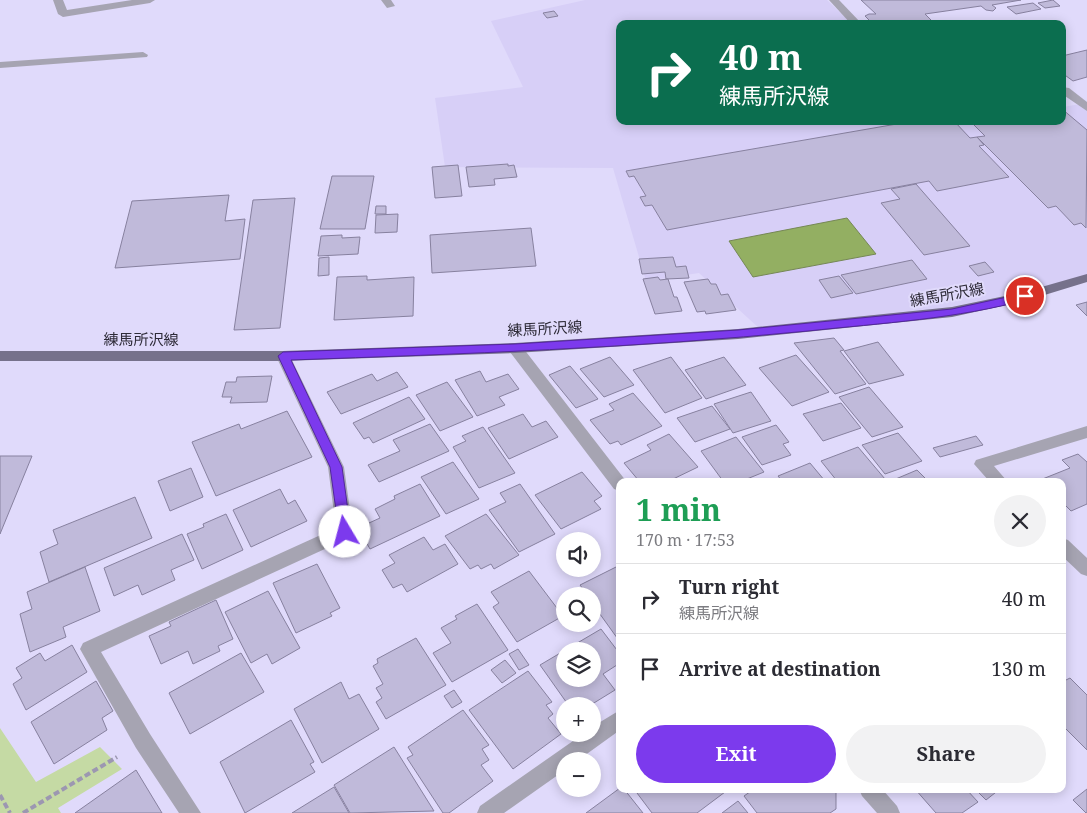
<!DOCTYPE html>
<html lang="en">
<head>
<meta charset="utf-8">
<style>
  body { margin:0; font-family:"Noto Serif","Noto Sans JP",serif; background:#f2f2f3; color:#2b2b33; height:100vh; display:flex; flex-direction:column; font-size:19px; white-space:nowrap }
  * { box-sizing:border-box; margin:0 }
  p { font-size:16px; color:#7c7c81 }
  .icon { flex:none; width:28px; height:28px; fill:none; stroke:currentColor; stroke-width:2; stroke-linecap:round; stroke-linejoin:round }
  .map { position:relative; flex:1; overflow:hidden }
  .drawer { position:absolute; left:616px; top:478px; width:450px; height:315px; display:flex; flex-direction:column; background:#fff; border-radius:10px; box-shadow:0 2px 12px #0003 }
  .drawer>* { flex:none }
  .guide { position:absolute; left:616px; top:20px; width:450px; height:105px; border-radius:10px; box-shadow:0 2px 12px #0003; background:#0b6e4f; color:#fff; overflow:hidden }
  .fabs { position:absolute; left:556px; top:532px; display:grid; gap:10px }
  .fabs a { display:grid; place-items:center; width:45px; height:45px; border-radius:50%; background:#fff; box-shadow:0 2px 12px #0003; font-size:25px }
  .pin { position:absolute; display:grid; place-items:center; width:42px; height:42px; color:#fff; margin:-21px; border:2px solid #fff; border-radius:50%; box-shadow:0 1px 5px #0007 }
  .me { position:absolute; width:55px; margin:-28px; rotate:352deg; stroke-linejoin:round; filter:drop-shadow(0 0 4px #0008) }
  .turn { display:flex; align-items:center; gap:18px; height:105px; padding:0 20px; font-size:22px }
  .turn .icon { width:65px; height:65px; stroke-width:2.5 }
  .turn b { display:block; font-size:35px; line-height:42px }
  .round { display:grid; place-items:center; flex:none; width:52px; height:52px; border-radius:26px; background:#f2f2f3 }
  .headline { display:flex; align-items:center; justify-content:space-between; height:85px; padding:0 20px }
  h1 { font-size:30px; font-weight:700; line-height:38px; color:#1e9e55 }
  .primary-button { display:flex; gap:10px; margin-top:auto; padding:10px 20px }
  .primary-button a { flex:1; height:58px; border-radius:30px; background:#7c3aed; color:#fff; font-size:20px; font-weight:700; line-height:58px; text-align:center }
  .primary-button a+a { background:#f2f2f3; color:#2b2b33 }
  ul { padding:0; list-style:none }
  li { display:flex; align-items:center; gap:15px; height:70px; padding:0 20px; border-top:1px solid #e1e1e2 }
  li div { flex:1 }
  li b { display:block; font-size:19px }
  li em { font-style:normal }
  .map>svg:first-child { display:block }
  .built { fill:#d7cff7 }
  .green { fill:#c5daa4 }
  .water { fill:#93af62; stroke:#758755 }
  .building { fill:#c0bada; stroke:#87819f; fill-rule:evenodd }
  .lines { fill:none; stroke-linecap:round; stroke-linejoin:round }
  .path { stroke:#9c97b1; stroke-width:4; stroke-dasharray:6 3; stroke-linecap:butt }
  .minor { fill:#a6a4b2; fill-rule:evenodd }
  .major { fill:#76718b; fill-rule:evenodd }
  .route { fill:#7c3aed; stroke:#51269a }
  .labels { text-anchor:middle; stroke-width:4; stroke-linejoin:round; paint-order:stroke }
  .street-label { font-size:15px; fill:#2e2b38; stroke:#e0dafb }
</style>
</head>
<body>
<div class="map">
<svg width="1087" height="813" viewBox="0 0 1087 813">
  <rect width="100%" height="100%" fill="#e0dafb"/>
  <path class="built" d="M585 0H827L852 24H620V121H1062L1063 107 1080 104 1087 110V278L998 304 761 330 699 273 646 281 613 168 445 167 435 98 523 87 491 21Z"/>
  <path class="green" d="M0 728 36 782 100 747 122 769 58 808 61 813H0Z"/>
  <path class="water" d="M847 218 876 254 753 277 729 241Z"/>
  <g class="building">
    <path d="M861 0H1021L992 5 996 8 993 11 986 10 981 6 925 14 935 24H873L865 16 869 14H876Z"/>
    <path d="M1053 0 1060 6 1045 8 1038 3Z"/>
    <path d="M1033 3 1041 9 1016 14 1007 7Z"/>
    <path d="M554 11 558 16 547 18 543 13Z"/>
    <path d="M1087 50V77L1073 81 1062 73V56Z"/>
    <path d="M1062 109 1087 130 1086 228 1081 223 1074 225 1056 206 1048 208 977 137 985 136 970 121H1062Z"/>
    <path d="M914 121H954L970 138 977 137 984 145 979 146 1009 177 937 191 929 181 667 230 652 205 645 206 640 197 646 196 634 176 629 177 626 171Z"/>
    <path d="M508 164V166L514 165 517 177 494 179 495 185 469 187 466 167Z"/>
    <path d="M458 165 462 196 435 198 432 167Z"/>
    <path d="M332 176H374L365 229H320Z"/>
    <path d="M916 184 970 246 924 255 881 203 900 199 891 189Z"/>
    <path d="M229 195 225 221 245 219 240 259 115 268 132 201Z"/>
    <path d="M295 198 280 328 234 330 253 200Z"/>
    <path d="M376 206H386V214H375Z"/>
    <path d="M398 214 397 232 375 233 376 215Z"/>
    <path d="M531 228 536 266 432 273 430 235Z"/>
    <path d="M342 235V238L360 237 358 254 318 256 321 236Z"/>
    <path d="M329 257V275L318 276 319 258Z"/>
    <path d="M673 257 676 267 686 266 689 278 666 279 665 272 642 274 639 259Z"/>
    <path d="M912 260 927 279 856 294 841 275Z"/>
    <path d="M985 262 994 272 978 276 969 266Z"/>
    <path d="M367 276V280L414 277 413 316 334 320 337 277Z"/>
    <path d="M839 276 853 293 831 298 819 280Z"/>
    <path d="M658 277 660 280 668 279 674 297H677L682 311 655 314 643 279Z"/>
    <path d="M708 279 711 284H716L721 295 728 294 736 310 706 314 705 311 697 312 684 282Z"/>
    <path d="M1087 302V316L1076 305Z"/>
    <path d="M834 338 844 350 840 351 866 384 835 394 794 343Z"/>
    <path d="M878 342 904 375 869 384 844 351Z"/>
    <path d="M796 355 829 392 792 406 759 368Z"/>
    <path d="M610 357 634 385 604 397 580 369Z"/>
    <path d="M671 357 702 398 665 413 633 370Z"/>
    <path d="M724 357 746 385 706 399 685 370Z"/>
    <path d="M570 366 598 399 576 408 549 375Z"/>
    <path d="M480 371 486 382 508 374 519 389 499 397 505 405 477 416 455 380Z"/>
    <path d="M397 372 408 387 341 414 327 392 372 374 377 381Z"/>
    <path d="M272 376 267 402 230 403 232 397H222L226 382H236L237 377Z"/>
    <path d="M447 382 473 417 440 431 416 395Z"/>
    <path d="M869 387 903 427 872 437 839 397Z"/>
    <path d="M751 392 771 421 733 433 714 404Z"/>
    <path d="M633 393 662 426 621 445 618 441 610 444 590 420 614 410 609 404Z"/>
    <path d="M409 397 425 419 373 443 369 437 364 439 353 423Z"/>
    <path d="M841 403 861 428 823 441 803 414Z"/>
    <path d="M712 406 730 429 695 442 677 418Z"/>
    <path d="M287 411 312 457 216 496 192 442 239 424 241 429Z"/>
    <path d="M523 414 532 427 546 421 558 437 509 459 488 428Z"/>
    <path d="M430 424 449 451 379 482 368 465 400 451 393 440Z"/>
    <path d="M776 425 789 442 783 444 791 455 762 465 742 437Z"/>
    <path d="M483 427 515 473 479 488 453 447 466 441 462 436Z"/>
    <path d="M898 433 922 461 885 474 862 445Z"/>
    <path d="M669 434 698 467 669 481H639L624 463 651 450 647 445Z"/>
    <path d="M976 436 983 445 940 457 933 448Z"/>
    <path d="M736 437 764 472 742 481H723L701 451Z"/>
    <path d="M858 447 885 479 880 481H837L821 461Z"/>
    <path d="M1078 454 1087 462V504L1071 511 1062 502V481L1040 480 1070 468 1062 460Z"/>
    <path d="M0 456H32L0 534Z"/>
    <path d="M453 462 479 499 446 514 421 477Z"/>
    <path d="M810 463 825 481H782L778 476Z"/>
    <path d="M191 468 203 497 170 511 158 481Z"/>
    <path d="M917 470 928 481H891Z"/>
    <path d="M582 472 602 496 594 501 601 509 561 529 535 495Z"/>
    <path d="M420 484 440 516 370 549 358 528 380 518 375 509 395 499 394 496Z"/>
    <path d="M520 484 555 534 519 552 489 510 506 502 500 493Z"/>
    <path d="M280 489 288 504 295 500 307 521 251 547 233 510Z"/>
    <path d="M135 497 152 538 49 582 40 552 58 544 53 530Z"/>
    <path d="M226 514 243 550 202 569 187 534 204 527 203 524Z"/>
    <path d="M486 514 519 555 494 569 491 564 481 569 478 565 470 569 445 536Z"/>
    <path d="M182 534 194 560 171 570 175 580 142 595 138 585 114 596 104 568Z"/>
    <path d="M424 537 433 550 445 544 458 564 407 592 402 584 393 588 382 570 395 563 389 555Z"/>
    <path d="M317 564 340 608 330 613 332 616 296 633 273 583Z"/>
    <path d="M620 565V642L592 603V596H588L580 585Z"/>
    <path d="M85 567 100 611 63 627 66 637 30 652 20 614 32 609 27 592Z"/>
    <path d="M529 571 563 616 517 642 493 607 499 603 491 592Z"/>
    <path d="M268 591 300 648 272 664 267 654 251 663 225 612Z"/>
    <path d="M216 600 233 639 218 646 220 651 193 664 188 651 161 664 149 636 171 626 169 622Z"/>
    <path d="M477 604 508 650 452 682 433 653 451 643 441 628 457 619 455 616Z"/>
    <path d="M601 629 620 654V663L603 674 615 690 589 706H569L540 665ZM565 651H592V679H565Z"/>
    <path d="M416 638 446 685 386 719 376 702 382 698 376 688 383 684 373 666 378 663 377 659Z"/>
    <path d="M72 645 87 672 26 710 13 684 22 678 16 668 40 653 45 661Z"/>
    <path d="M518 649 529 665 519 670 509 654Z"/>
    <path d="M241 653 264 692 190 734 169 693Z"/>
    <path d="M505 660 516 673 502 683 491 670Z"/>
    <path d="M528 671 552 702 546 705 553 714 548 718 561 734 513 769 469 710Z"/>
    <path d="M1070 678 1087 695V750L1062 725V682Z"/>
    <path d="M96 681 113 711 102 718 107 730 54 764 31 722Z"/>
    <path d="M341 682 349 699 359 694 379 729 322 763 294 709Z"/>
    <path d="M454 690 462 702 452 708 444 696Z"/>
    <path d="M463 710 489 745 482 749 489 760 481 765 493 781 449 813H443L407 758 413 755 408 747Z"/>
    <path d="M291 720 314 762 310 764 315 772 245 813 220 762Z"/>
    <path d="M394 747 434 811 350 813 334 785Z"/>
    <path d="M136 770 162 813H75Z"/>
    <path d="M334 787 349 813H292Z"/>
    <path d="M620 788 624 789 643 813H586Z"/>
    <path d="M634 789H729L697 813H652Z"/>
    <path d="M754 789H836V809L830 813H757L744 796Z"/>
    <path d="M915 789H966L978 802 962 813H936Z"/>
    <path d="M975 789H1000L986 800Z"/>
    <path d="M1087 789V813H1086L1073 800Z"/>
    <path d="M738 801 748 813H722Z"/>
  </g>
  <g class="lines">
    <g class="path">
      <path d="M0 795 10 813"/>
      <path d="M23 813 117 757"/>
    </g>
    <g class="minor">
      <path d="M53 0H63L67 10 132 0H155L150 3 63 17 58 14Z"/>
      <path d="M381 0H391L395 6 387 8Z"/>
      <path d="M829 0H839L862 24H851Z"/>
      <path d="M143 52 148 55 147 57 0 68V62Z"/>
      <path d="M1062 87 1069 88 1087 102V111L1062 94Z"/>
      <path d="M515 343 520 344 626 481H620V491L614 489 510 352 508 348Z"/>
      <path d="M283 351 290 356 344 467 353 532 351 537 101 652 150 734 201 813H179L136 748 80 649 83 643 336 528 328 467 276 356Z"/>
      <path d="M1087 426V438L994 466 1007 481H989L974 464 976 460Z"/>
      <path d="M1062 538 1068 540 1087 558V576L1081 574 1062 556Z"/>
      <path d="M620 710V730L577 761H565V770L504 813H477L480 806 583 734H592V727Z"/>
      <path d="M859 789H882L897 806 900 813H877L862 796Z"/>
    </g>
    <path class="major" d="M1087 274V282L1025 301 952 317 738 339 515 353 283 361H0V351H283L515 343 738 329 952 307 1024 292Z"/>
  </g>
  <path class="route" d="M1025 293 1029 294V299C957 319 882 323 808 331 636 348 463 354 291 360L342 467 351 532 345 537 339 532 330 467 278 356 283 352 515 344 738 330 952 309Z"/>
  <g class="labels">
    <g class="street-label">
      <text transform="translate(947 295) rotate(-10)" y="5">練馬所沢線</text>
      <text transform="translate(545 329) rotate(-3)" y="5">練馬所沢線</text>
      <text x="141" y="345">練馬所沢線</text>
    </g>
  </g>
</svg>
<div class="fabs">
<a><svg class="icon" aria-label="sound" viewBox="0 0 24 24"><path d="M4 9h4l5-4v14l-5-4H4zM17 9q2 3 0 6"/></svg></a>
<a><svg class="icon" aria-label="search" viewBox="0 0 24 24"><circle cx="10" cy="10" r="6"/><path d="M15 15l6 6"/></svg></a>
<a><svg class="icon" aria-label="layers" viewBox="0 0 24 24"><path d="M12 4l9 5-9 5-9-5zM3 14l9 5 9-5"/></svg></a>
<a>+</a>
<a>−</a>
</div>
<div class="pin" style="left:1025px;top:296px;background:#d93025"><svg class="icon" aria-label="arrive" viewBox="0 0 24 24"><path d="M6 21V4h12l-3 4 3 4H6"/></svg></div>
<svg class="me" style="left:345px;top:532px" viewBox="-20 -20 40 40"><circle r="19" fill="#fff"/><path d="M0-13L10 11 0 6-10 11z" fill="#7c3aed"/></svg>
<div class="guide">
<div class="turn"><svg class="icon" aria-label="right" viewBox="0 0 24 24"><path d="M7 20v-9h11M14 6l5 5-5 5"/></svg><div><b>40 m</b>練馬所沢線</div></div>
</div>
<section class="drawer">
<div class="headline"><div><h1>1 min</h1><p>170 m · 17:53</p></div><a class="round"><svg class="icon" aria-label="close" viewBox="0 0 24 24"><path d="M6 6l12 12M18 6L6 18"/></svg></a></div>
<ul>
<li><svg class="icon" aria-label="right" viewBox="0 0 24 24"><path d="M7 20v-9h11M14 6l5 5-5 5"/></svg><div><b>Turn right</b><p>練馬所沢線</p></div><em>40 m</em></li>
<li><svg class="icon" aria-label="arrive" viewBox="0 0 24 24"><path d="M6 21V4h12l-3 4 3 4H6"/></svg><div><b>Arrive at destination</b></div><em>130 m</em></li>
</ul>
<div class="primary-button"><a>Exit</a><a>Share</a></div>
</section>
</div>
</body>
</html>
